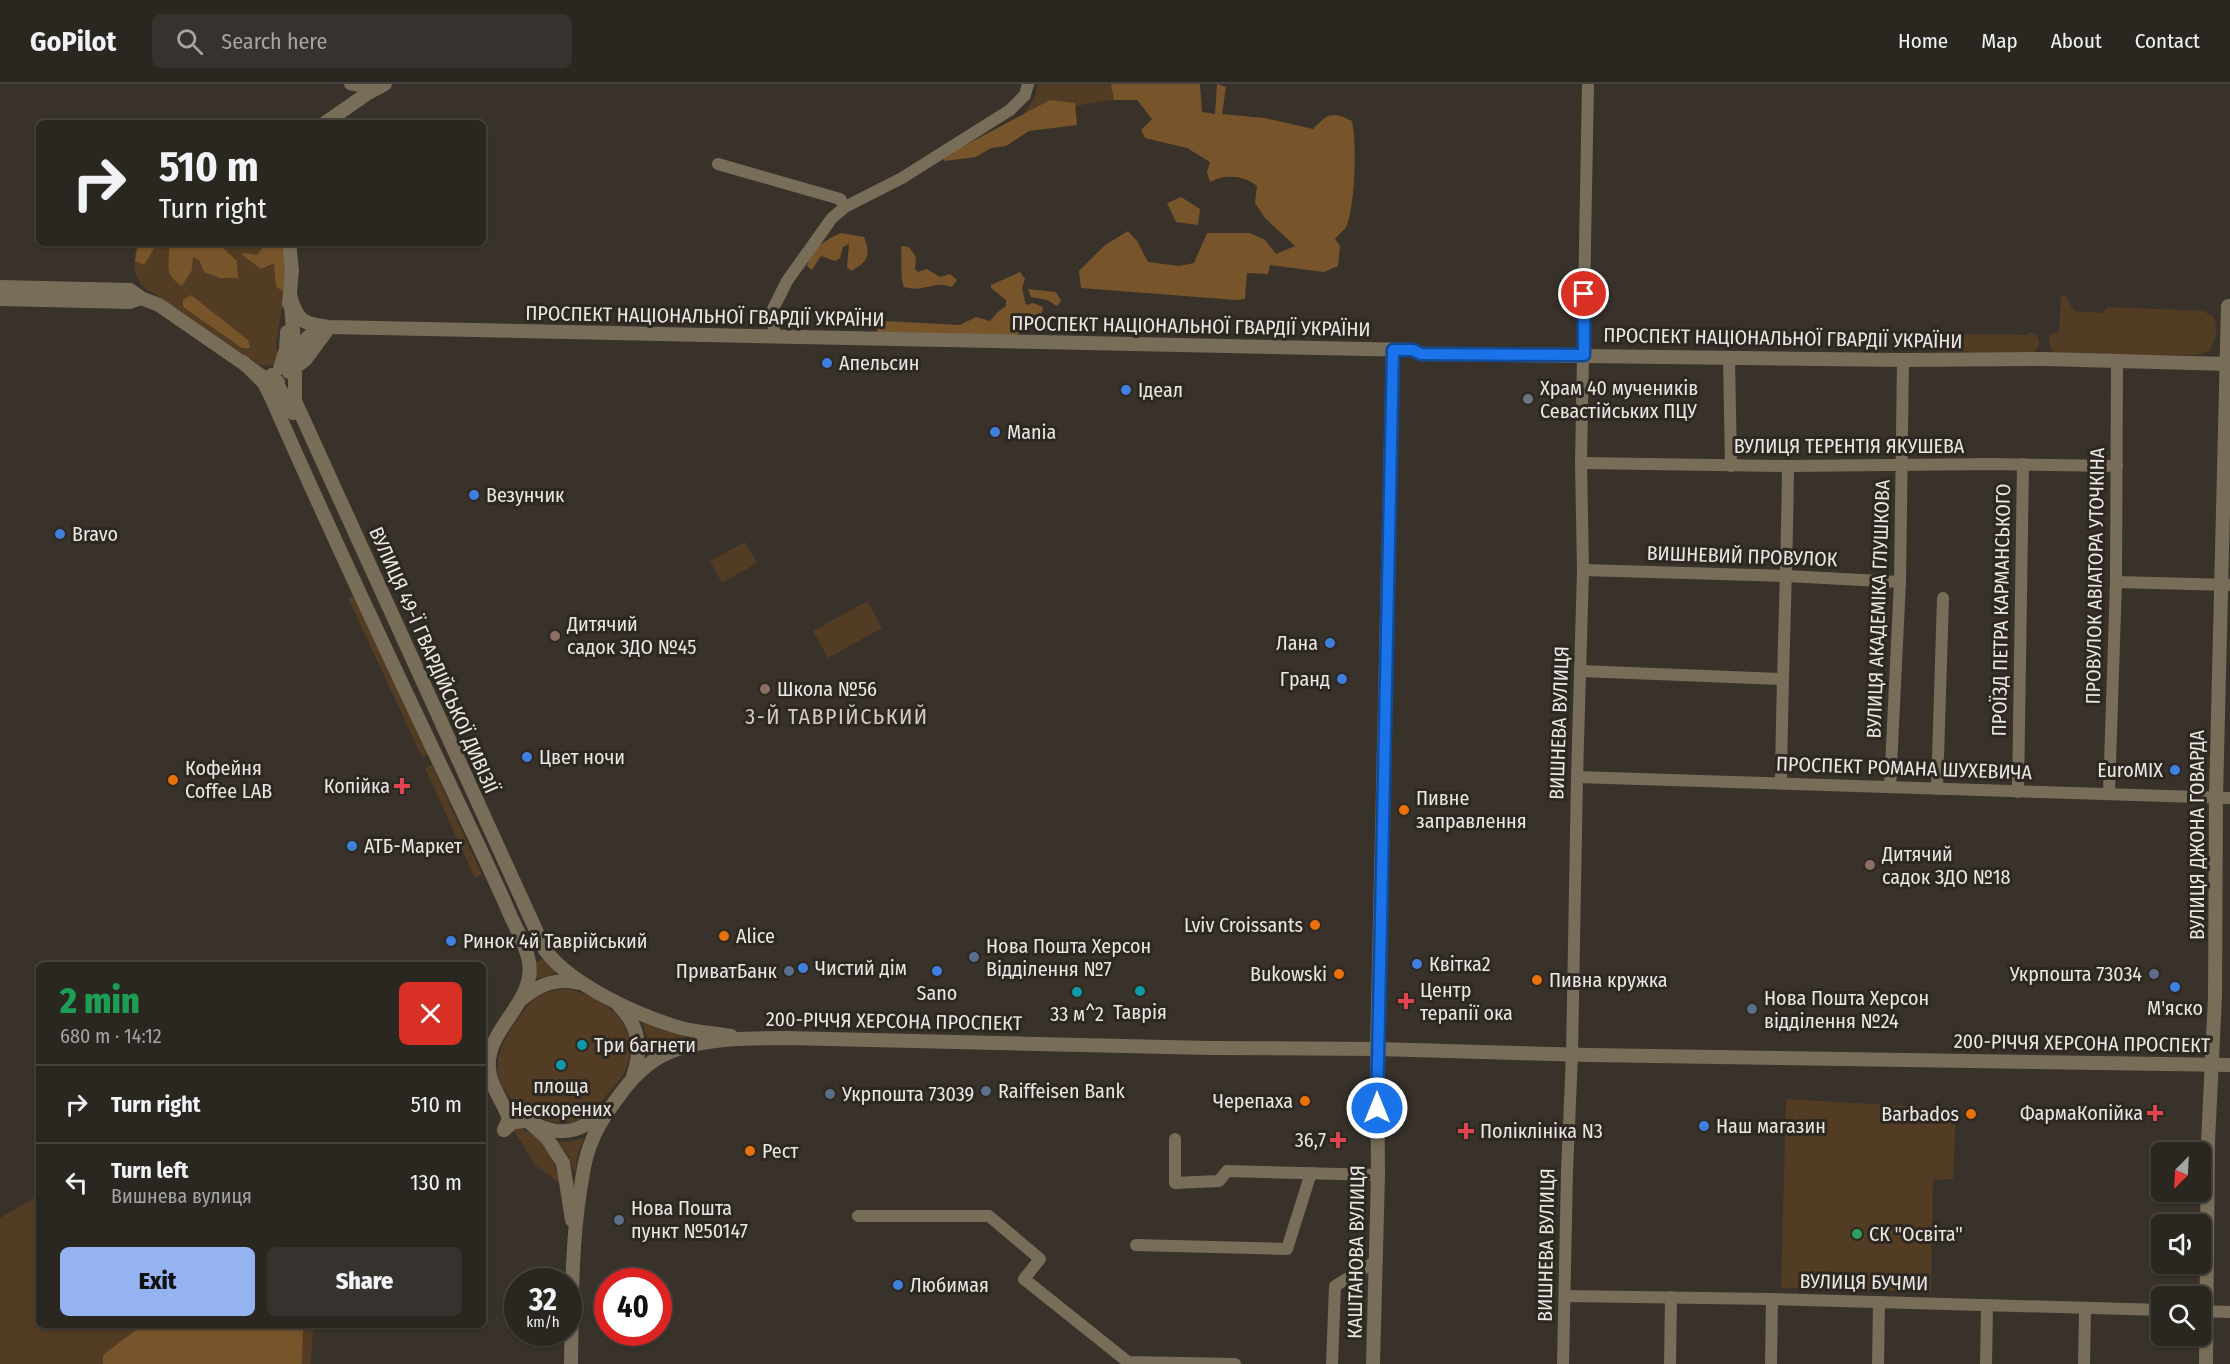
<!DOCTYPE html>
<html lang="en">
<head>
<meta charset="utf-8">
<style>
  body { margin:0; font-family:"Fira Sans Condensed",sans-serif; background:#36322d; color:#f1f3f6; height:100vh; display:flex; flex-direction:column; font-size:22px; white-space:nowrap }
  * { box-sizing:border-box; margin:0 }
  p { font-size:20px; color:#a5a5a5 }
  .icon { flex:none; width:33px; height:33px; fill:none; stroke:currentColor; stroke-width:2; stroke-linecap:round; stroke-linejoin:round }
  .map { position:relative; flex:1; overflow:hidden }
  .details { position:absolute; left:36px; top:878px; width:450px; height:366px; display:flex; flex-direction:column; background:#2a2620; border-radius:9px; box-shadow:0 2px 4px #0004,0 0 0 2px #46433e }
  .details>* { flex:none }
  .top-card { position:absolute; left:36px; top:36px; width:450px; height:126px; border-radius:9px; box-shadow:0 2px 4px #0004,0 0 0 2px #46433e; background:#2a2620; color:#f1f3f6; overflow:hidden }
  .needle { width:39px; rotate:204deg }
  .buttons { position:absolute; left:2151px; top:1058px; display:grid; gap:12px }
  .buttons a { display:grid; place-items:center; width:60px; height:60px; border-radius:9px; background:#2a2620; box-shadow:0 2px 4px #0004,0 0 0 2px #46433e; font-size:30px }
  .speed { position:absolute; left:504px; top:1184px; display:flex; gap:12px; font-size:30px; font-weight:700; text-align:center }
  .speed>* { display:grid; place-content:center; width:78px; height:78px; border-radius:50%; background:#2a2620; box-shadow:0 2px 4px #0004,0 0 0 2px #46433e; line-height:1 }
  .speed small { font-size:15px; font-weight:400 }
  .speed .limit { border:9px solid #d22; background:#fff; color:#111 }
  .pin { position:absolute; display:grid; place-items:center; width:51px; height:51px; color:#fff; margin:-26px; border:3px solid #fff; border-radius:50%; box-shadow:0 2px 6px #0007 }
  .me { position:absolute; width:66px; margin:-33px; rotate:0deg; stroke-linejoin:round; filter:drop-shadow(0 0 4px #0008) }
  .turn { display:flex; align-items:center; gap:21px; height:126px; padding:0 24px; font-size:27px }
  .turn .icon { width:78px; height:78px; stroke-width:2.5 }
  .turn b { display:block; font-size:42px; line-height:51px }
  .round { display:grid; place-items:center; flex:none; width:63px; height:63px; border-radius:9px; background:#36322d }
  .head { display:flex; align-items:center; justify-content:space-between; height:102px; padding:0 24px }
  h1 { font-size:36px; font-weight:800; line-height:45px; color:#1e9e55 }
  .cta { display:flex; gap:12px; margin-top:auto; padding:12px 24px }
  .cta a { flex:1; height:69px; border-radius:9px; background:#95b2f1; color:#111; font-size:24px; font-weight:800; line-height:69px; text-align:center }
  .cta a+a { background:#36322d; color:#f1f3f6 }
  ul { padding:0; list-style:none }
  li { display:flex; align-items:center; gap:18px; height:78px; padding:0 24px; border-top:2px solid #46433e }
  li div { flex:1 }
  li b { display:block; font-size:22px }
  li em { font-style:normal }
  header { display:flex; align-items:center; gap:36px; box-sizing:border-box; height:84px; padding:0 30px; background:#2a2620; border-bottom:2px solid #46433e }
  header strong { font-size:28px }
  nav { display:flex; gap:33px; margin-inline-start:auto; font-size:21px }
  .search { width:420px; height:54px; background:#36322d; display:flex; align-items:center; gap:15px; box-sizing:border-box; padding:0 21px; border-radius:9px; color:#a5a5a5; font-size:22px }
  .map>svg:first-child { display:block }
  .green { fill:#523c23 }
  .forest { fill:#77542a }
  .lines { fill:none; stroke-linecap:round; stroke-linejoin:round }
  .minor { stroke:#776d58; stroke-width:12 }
  .tertiary { stroke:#776d58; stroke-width:14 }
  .route-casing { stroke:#114b97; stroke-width:15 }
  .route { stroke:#1a73e8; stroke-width:10 }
  .shop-dot { fill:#3f7fe0; stroke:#2e2822; stroke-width:2 }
  .worship-dot { fill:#6b7280; stroke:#2e2822; stroke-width:2 }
  .education-dot { fill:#8d6e63; stroke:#2e2822; stroke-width:2 }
  .food-dot { fill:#e8710a; stroke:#2e2822; stroke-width:2 }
  .health-dot { fill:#e0444e; stroke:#2e2822; stroke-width:2 }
  .service-dot { fill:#5c6f8a; stroke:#2e2822; stroke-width:2 }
  .culture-dot { fill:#0f9aa8; stroke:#2e2822; stroke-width:2 }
  .leisure-dot { fill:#2e9e5b; stroke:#2e2822; stroke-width:2 }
  .labels { text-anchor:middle; stroke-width:6; stroke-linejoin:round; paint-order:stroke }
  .street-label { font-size:20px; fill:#ebe7e3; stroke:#2e2822 }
  .poi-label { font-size:20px; fill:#ebe7e3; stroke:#2e2822; text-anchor:start }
  .quarter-label { font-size:22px; letter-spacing:1.5px; fill:#d3cbc3; stroke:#2e2822 }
</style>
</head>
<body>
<header>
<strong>GoPilot</strong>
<div class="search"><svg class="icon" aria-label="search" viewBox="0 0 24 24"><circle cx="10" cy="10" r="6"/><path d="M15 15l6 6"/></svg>Search here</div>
<nav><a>Home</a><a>Map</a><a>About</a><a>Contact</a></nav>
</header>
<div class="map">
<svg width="2230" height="1280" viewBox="0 0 2230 1280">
  <rect width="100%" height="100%" fill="#38322b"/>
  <g class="green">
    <path d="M1038 0H1119L1122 15 1091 19 1020 34C1029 23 1036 15 1038 0Z"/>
    <path d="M138 159H281L285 208 276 259 279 276C271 283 267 283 257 280L153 209C133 200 131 178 138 159Z"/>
    <path d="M2061 212H2066L2074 227 2102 229 2109 223 2203 227 2214 233C2218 245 2216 258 2208 268L2196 271 2056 270C2050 264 2046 258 2051 250L2059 248Z"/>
    <path d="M2029 248 2034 249 2039 255V262L2033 269 1929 267V249L2028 251Z"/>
    <path d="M745 458 757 479 722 499 710 477Z"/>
    <path d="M355 511 429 670 422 673 348 514Z"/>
    <path d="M867 517 882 544 828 574 813 547Z"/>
    <path d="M432 681 482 791 475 794 425 684Z"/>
    <path d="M544 875 557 889 534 896 536 878Z"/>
    <path d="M566 905C603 911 642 940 627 982 624 992 616 1000 609 1008 589 1035 569 1048 536 1032 528 1028 519 1023 513 1017 487 990 498 966 515 939 521 930 527 921 536 914 544 908 556 906 566 905Z"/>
    <path d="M642 937 663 946 686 953 647 973 648 957Z"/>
    <path d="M1786 1015 1956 1025 1953 1095 1933 1096 1931 1208 1781 1204Z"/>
    <path d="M515 1043C541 1049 556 1074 560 1100L535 1081 513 1045Z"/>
    <path d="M584 1054 578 1069 575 1090 568 1071 557 1057 566 1058Z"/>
    <path d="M39 1111V1240L313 1241 311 1280H0V1134Z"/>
  </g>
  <g class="forest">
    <path d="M1111 0H1200L1202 28 1215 30 1217 0 1226 3 1222 30 1264 34 1313 45C1328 29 1332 27 1352 37 1357 60 1355 119 1347 141 1345 146 1339 150 1335 155L1340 162 1338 182 1324 188 1270 181 1268 190 1247 189 1245 215 1236 216 1081 204 1079 187 1105 161 1128 147 1137 157 1148 178 1179 182 1194 179 1207 149H1250L1265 156 1276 170 1295 162 1265 134 1255 119 1257 102C1243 91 1225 90 1210 98L1207 88 1210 78 1187 64 1145 54 1141 46 1152 35 1137 16H1114Z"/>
    <path d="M1050 16 1075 19 1077 41 1029 47 1006 62 991 64 976 73 945 77 943 75 947 71Z"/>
    <path d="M1181 113 1200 125 1198 141 1176 138 1167 119Z"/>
    <path d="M841 149 864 153C871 171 868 178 851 187L847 183 849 160 843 163 840 174 835 177 821 172 812 186 807 182C812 164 825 156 841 149Z"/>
    <path d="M138 159H154L155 163 144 181 135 177Z"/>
    <path d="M169 159H224L223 164 237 177 238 194H220L204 188 199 176 193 173 192 186 182 202C161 189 171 179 169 159Z"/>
    <path d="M266 159H281L287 181 285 208 276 203 274 179 261 185 242 171 245 169 257 171Z"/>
    <path d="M901 162 909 163 916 173 915 185 918 188 927 185 940 193 950 190 957 196 952 203C948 202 941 200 937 201 925 203 917 207 904 203 900 195 902 173 901 162Z"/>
    <path d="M1020 188 1025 195 1022 204 1026 221 1033 219 1043 223 1041 234 1015 252 878 248 876 242 886 237 960 241 976 233 990 237 998 228 1006 222V216L991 204V201Z"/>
    <path d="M1028 205 1056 208 1061 217 1057 222 1047 216 1031 213Z"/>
    <path d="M191 211 248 256 250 264H242L183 223V216Z"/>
    <path d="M144 1240 303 1241 302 1280H103V1271Z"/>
  </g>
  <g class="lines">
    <g class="minor">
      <path d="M350 0 365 3 368 9"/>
      <path d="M718 80 840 115 845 123"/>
      <path d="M774 253 773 225 787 197 832 134 845 123 902 94 1010 26 1025 11 1028 0"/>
      <path d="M1729 274 1731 382"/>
      <path d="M1581 379 1788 382 1993 380 2117 382"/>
      <path d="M1583 486 1786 492 1900 498"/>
      <path d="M2116 498 2230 501"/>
      <path d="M1581 587 1782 595"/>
      <path d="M1577 693 2230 714"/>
      <path d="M1781 699C1782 593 1787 488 1788 382"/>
      <path d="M1890 703 1900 498 1903 276"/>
      <path d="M1937 705 1943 514"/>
      <path d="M2018 708 2023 380"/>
      <path d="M2109 709 2116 498 2117 276"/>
      <path d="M1175 1055V1099L1219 1097 1227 1087 1378 1091"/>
      <path d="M858 1132H989L1040 1175 1024 1195 1128 1278 1235 1280"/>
      <path d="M1136 1161 1287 1165 1311 1089"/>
      <path d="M1565 1212 1772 1215 2162 1226"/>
      <path d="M2200 1227 2230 1228"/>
      <path d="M1332 1280 1335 1202 1376 1177"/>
      <path d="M1563 1280 1567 1087 1572 971 1577 693 1583 486 1581 379 1588 0"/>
      <path d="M1670 1280 1671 1213"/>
      <path d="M1771 1280 1772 1215"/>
      <path d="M1878 1280 1879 1218"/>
      <path d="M1986 1280 1987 1221"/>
      <path d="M2084 1280 2085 1224"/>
    </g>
    <g class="tertiary">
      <path d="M325 39 368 9 385 0"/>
      <path d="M289 159 292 186 289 220"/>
      <path d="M0 203 130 206 141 214 159 221 269 297 278 298"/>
      <path d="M290 211C297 238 304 240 329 243L1413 266 1421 270 1903 276 2044 275 2230 280"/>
      <path d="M0 215 130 218 141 214"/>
      <path d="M291 222 295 269V317L545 866C571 901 639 932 681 944 697 948 714 949 731 952"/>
      <path d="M292 273 308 253 328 244"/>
      <path d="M243 278 264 299 271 313C325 436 382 558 440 680 462 726 484 772 505 819 512 837 523 855 528 873 540 917 485 943 489 985 490 1003 504 1018 509 1035L504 1046"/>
      <path d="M280 284 286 265 287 248"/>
      <path d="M289 288 305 276 328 245"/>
      <path d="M272 291 293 329"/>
      <path d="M522 915C538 901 558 893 579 899"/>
      <path d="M619 922C640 942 642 967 633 992"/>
      <path d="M537 1041C564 1054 581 1045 605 1030"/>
      <path d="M504 1046 513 1038 528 1037 547 1054 563 1079 572 1136"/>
      <path d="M571 1280C572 1222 571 1165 580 1107 583 1091 584 1075 591 1059 598 1040 610 1024 622 1008 636 989 655 972 678 965 713 954 751 954 787 954L1210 964 1377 965 1590 971 2230 981"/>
      <path d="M1373 1280 1378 1091 1377 965 1393 266"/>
      <path d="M2206 1280 2208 1058 2215 913 2216 713 2228 222H2230"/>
    </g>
  </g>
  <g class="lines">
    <defs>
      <path id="route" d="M1377 1024 1393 266H1413L1421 270 1584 271V210"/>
    </defs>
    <use href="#route" class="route-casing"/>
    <use href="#route" class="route"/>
  </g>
  <g class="shop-dot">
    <circle cx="827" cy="279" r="6"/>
    <circle cx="1126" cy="306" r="6"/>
    <circle cx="995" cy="348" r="6"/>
    <circle cx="474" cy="411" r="6"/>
    <circle cx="60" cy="450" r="6"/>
    <circle cx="1330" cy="559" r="6"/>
    <circle cx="1342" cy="595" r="6"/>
    <circle cx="527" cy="673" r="6"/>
    <circle cx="2175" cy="686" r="6"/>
    <circle cx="352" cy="762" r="6"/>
    <circle cx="451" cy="857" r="6"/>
    <circle cx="1417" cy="880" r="6"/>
    <circle cx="803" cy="884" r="6"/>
    <circle cx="937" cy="887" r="6"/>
    <circle cx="2175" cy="903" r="6"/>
    <circle cx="1704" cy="1042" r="6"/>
    <circle cx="898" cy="1201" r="6"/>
  </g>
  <circle class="worship-dot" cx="1528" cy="315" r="6"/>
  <g class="education-dot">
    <circle cx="555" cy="552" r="6"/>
    <circle cx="765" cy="605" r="6"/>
    <circle cx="1870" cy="781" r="6"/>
  </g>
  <g class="food-dot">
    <circle cx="173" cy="696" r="6"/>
    <circle cx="1404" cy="726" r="6"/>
    <circle cx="1315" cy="841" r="6"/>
    <circle cx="724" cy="852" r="6"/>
    <circle cx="1339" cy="890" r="6"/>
    <circle cx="1537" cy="896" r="6"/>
    <circle cx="1305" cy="1017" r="6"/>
    <circle cx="1971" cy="1030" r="6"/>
    <circle cx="750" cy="1067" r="6"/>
  </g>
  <g class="health-dot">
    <path d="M399 693h6v6h6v6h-6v6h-6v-6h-6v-6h6z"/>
    <path d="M1403 908h6v6h6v6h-6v6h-6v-6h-6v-6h6z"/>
    <path d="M2152 1020h6v6h6v6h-6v6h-6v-6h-6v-6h6z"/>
    <path d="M1463 1038h6v6h6v6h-6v6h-6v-6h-6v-6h6z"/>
    <path d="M1335 1047h6v6h6v6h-6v6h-6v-6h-6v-6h6z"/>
  </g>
  <g class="service-dot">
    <circle cx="974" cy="873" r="6"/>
    <circle cx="789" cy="887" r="6"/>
    <circle cx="2154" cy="890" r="6"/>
    <circle cx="1752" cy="925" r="6"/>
    <circle cx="986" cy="1007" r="6"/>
    <circle cx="830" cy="1010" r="6"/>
    <circle cx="619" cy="1136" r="6"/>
  </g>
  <g class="culture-dot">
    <circle cx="1140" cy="907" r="6"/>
    <circle cx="1077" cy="908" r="6"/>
    <circle cx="582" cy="961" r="6"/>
    <circle cx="561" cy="981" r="6"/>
  </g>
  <circle class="leisure-dot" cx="1857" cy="1150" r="6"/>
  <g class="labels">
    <g class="street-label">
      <text transform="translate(705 232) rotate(1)" y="7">ПРОСПЕКТ НАЦІОНАЛЬНОЇ ГВАРДІЇ УКРАЇНИ</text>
      <text transform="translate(1191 242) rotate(1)" y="7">ПРОСПЕКТ НАЦІОНАЛЬНОЇ ГВАРДІЇ УКРАЇНИ</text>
      <text transform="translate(1783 254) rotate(1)" y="7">ПРОСПЕКТ НАЦІОНАЛЬНОЇ ГВАРДІЇ УКРАЇНИ</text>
      <text x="1849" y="369">ВУЛИЦЯ ТЕРЕНТІЯ ЯКУШЕВА</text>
      <text transform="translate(1742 472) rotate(2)" y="7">ВИШНЕВИЙ ПРОВУЛОК</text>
      <text transform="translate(2095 492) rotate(-89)" y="7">ПРОВУЛОК АВІАТОРА УТОЧКІНА</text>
      <text transform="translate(1878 525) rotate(-88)" y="7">ВУЛИЦЯ АКАДЕМІКА ГЛУШКОВА</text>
      <text transform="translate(2001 526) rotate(-89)" y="7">ПРОЇЗД ПЕТРА КАРМАНСЬКОГО</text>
      <text transform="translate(434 576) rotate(66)" y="7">ВУЛИЦЯ 49-Ї ГВАРДІЙСЬКОЇ ДИВІЗІЇ</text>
      <text transform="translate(1559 639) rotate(-88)" y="7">ВИШНЕВА ВУЛИЦЯ</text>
      <text transform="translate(1904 684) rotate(2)" y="7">ПРОСПЕКТ РОМАНА ШУХЕВИЧА</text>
      <text transform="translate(2197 751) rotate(-90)" y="7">ВУЛИЦЯ ДЖОНА ГОВАРДА</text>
      <text transform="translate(894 937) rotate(1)" y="7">200-РІЧЧЯ ХЕРСОНА ПРОСПЕКТ</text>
      <text transform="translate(2082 959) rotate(1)" y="7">200-РІЧЧЯ ХЕРСОНА ПРОСПЕКТ</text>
      <text transform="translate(1546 1161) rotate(-89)" y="7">ВИШНЕВА ВУЛИЦЯ</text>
      <text transform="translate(1356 1168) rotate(-89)" y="7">КАШТАНОВА ВУЛИЦЯ</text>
      <text transform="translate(1864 1198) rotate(1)" y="7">ВУЛИЦЯ БУЧМИ</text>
    </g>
    <g class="poi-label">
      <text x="839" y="286">Апельсин</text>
      <text x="1540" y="311">Храм 40 мучеників<tspan x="1540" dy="23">Севастійських ПЦУ</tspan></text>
      <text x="1138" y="313">Ідеал</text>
      <text x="1007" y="355">Mania</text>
      <text x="486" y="418">Везунчик</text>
      <text x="72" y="457">Bravo</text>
      <text x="567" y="547">Дитячий<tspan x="567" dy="23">садок ЗДО №45</tspan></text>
      <text x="1318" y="566" text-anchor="end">Лана</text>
      <text x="1330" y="602" text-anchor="end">Гранд</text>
      <text x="777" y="612">Школа №56</text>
      <text x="539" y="680">Цвет ночи</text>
      <text x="185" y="691">Кофейня<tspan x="185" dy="23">Coffee LAB</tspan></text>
      <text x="2163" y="693" text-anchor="end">EuroMIX</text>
      <text x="390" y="709" text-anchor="end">Копійка</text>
      <text x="1416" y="721">Пивне<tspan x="1416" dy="23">заправлення</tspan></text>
      <text x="364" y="769">АТБ-Маркет</text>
      <text x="1882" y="777">Дитячий<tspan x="1882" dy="23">садок ЗДО №18</tspan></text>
      <text x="1303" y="848" text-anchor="end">Lviv Croissants</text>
      <text x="736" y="859">Alice</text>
      <text x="463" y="864">Ринок 4й Таврійський</text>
      <text x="986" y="869">Нова Пошта Херсон<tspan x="986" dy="23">Відділення №7</tspan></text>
      <text x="1429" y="887">Квітка2</text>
      <text x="815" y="891">Чистий дім</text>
      <text x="777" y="894" text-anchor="end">ПриватБанк</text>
      <text x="1327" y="897" text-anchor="end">Bukowski</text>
      <text x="2142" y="897" text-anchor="end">Укрпошта 73034</text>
      <text x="1549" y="903">Пивна кружка</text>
      <text x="1420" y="913">Центр<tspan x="1420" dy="23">терапії ока</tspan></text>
      <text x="937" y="916" text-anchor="middle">Sano</text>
      <text x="1764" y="921">Нова Пошта Херсон<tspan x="1764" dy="23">відділення №24</tspan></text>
      <text x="2175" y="931" text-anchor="middle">М'яско</text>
      <text x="1140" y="935" text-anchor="middle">Таврія</text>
      <text x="1077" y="937" text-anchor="middle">33 м^2</text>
      <text x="594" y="968">Три багнети</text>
      <text x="561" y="1009" text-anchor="middle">площа<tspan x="561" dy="23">Нескорених</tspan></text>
      <text x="998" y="1014">Raiffeisen Bank</text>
      <text x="842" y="1017">Укрпошта 73039</text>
      <text x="1293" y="1024" text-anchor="end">Черепаха</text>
      <text x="2143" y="1036" text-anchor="end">ФармаКопійка</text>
      <text x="1959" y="1037" text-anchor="end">Barbados</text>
      <text x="1716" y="1049">Наш магазин</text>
      <text x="1480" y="1054">Поліклініка N3</text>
      <text x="1326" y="1063" text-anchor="end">36,7</text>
      <text x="762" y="1074">Рест</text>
      <text x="631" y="1131">Нова Пошта<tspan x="631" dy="23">пункт №50147</tspan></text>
      <text x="1869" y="1157">СК "Освіта"</text>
      <text x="910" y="1208">Любимая</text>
    </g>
    <g class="quarter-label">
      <text x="837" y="640">3-Й ТАВРІЙСЬКИЙ</text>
    </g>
  </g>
</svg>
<div class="buttons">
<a><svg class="needle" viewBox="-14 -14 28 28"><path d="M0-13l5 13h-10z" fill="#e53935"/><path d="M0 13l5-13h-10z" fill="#a5a5a5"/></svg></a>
<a><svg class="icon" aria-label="sound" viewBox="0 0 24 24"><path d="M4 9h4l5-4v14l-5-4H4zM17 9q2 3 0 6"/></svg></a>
<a><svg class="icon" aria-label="search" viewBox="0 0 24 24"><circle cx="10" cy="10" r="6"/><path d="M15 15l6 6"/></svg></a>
</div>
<div class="speed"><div>32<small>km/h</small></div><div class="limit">40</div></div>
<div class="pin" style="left:1584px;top:210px;background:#d93025"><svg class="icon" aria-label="arrive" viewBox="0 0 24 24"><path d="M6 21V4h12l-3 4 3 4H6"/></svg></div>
<svg class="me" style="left:1377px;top:1024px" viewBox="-20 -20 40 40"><circle r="17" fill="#1a73e8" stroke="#fff" stroke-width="3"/><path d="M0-11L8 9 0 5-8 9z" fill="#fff"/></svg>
<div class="top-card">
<div class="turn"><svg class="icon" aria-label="right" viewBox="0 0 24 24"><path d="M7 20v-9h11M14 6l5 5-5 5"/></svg><div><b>510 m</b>Turn right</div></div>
</div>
<section class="details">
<div class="head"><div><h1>2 min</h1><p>680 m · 14:12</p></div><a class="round" style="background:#d93025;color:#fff"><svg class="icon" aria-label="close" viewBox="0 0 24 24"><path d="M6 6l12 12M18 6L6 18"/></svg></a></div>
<ul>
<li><svg class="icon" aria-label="right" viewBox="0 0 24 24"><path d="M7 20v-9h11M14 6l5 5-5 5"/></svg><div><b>Turn right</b></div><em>510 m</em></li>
<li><svg class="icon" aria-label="left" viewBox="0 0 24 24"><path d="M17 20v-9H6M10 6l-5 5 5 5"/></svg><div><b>Turn left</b><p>Вишнева вулиця</p></div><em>130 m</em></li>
</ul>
<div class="cta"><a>Exit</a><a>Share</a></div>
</section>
</div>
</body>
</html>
